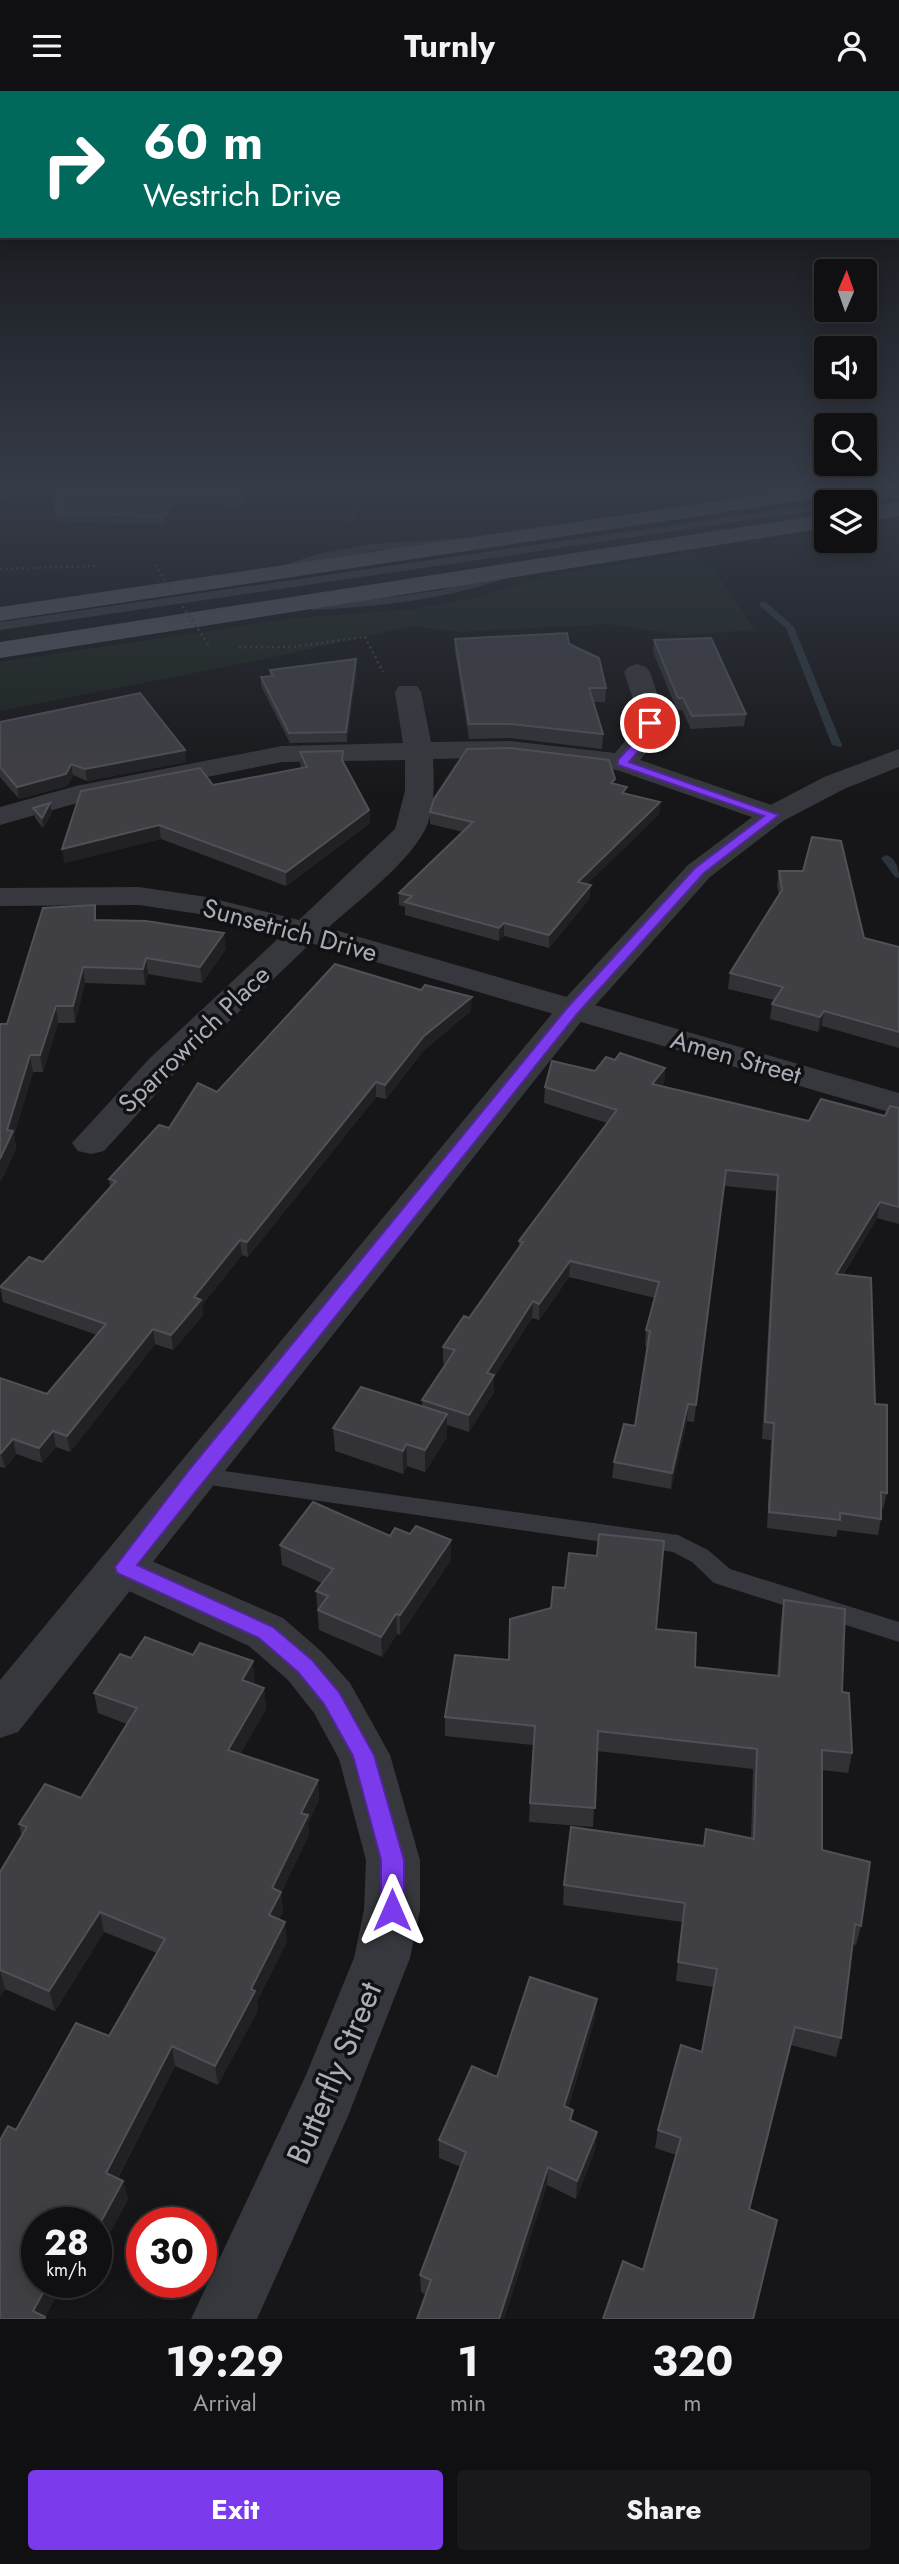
<!DOCTYPE html>
<html lang="en">
<head>
<meta charset="utf-8">
<style>
  body { margin:0; font-family:Jost,sans-serif; background:#19191b; color:#f1f3f6; height:100vh; display:flex; flex-direction:column; font-size:26px; white-space:nowrap }
  * { box-sizing:border-box; margin:0 }
  p { font-size:23px; color:#9c9d9f }
  .icon { flex:none; width:38px; height:38px; fill:none; stroke:currentColor; stroke-width:2; stroke-linecap:round; stroke-linejoin:round }
  .map { position:relative; height:2228px; overflow:hidden }
  .side { display:flex; flex-direction:column; background:#101012; flex:1 }
  .side>* { flex:none }
  .banner { position:absolute; left:0px; top:0px; width:900px; height:147px; box-shadow:0 4px 18px #0003,0 0 0 2px #303032; background:#00695c; color:#fff; overflow:hidden }
  .needle { width:46px; rotate:2deg }
  .controls { position:absolute; left:814px; top:168px; display:grid; gap:14px }
  .controls a { display:grid; place-items:center; width:63px; height:63px; border-radius:7px; background:#101012; box-shadow:0 4px 18px #0003,0 0 0 2px #303032; font-size:35px }
  .speed { position:absolute; left:21px; top:2116px; display:flex; gap:14px; font-size:35px; font-weight:700; text-align:center }
  .speed>* { display:grid; place-content:center; width:91px; height:91px; border-radius:50%; background:#101012; box-shadow:0 4px 18px #0003,0 0 0 2px #303032; line-height:1 }
  .speed small { font-size:18px; font-weight:400 }
  .speed .limit { border:10px solid #d22; background:#fff; color:#111 }
  .pin { position:absolute; display:grid; place-items:center; width:60px; height:60px; color:#fff; margin:-30px; border:4px solid #fff; border-radius:50%; box-shadow:0 2px 7px #0007 }
  .me { position:absolute; width:77px; margin:-38px; rotate:0deg; stroke-linejoin:round; filter:drop-shadow(0 0 5px #0008) }
  .turn { display:flex; align-items:center; gap:24px; height:147px; padding:0 28px; font-size:32px }
  .turn .icon { width:91px; height:91px; stroke-width:2.5 }
  .turn b { display:block; font-size:49px; line-height:60px }
  .eta { display:flex; justify-content:space-evenly; align-items:center; height:119px; text-align:center }
  .eta b { font-size:42px; font-weight:700; line-height:49px }
  .action { display:flex; gap:14px; margin-top:auto; padding:14px 28px }
  .action a { flex:1; height:80px; border-radius:7px; background:#7c3aed; color:#fff; font-size:28px; font-weight:700; line-height:80px; text-align:center }
  .action a+a { background:#19191b; color:#f1f3f6 }
  header { display:flex; justify-content:space-between; align-items:center; height:91px; padding:0 28px; background:#101012; font-size:32px; font-weight:700 }
  .map>svg:first-child { display:block }
  .green { fill:#1c231d }
  .lines { fill:none; stroke-linecap:round; stroke-linejoin:round }
  .stream { fill:#2c353c; fill-rule:evenodd }
  .path { stroke:#3d3f44; stroke-width:2.5; stroke-dasharray:2 3.5; stroke-linecap:butt }
  .service { fill:#37383d; fill-rule:evenodd }
  .minor { fill:#37383d; fill-rule:evenodd }
  .tertiary { fill:#37383d; fill-rule:evenodd }
  .primary { fill:#53555c; fill-rule:evenodd }
  .path-bridge { stroke:#3d3f44; stroke-width:2.5; stroke-dasharray:2 3.5; stroke-linecap:butt }
  .wall { fill:#323236 }
  .shaded-wall { fill:#212124 }
  .building { fill:#3f3f44; stroke:#4f5156; stroke-width:2 }
  .route { fill:#7c3aed; stroke:#51269a; stroke-width:2 }
  .labels { text-anchor:middle; stroke-width:7; stroke-linejoin:round; paint-order:stroke }
  .street-label { font-size:26px; fill:#a8adb8; stroke:#111113 }
  .near-street-label { font-size:32px; fill:#a8adb8; stroke:#111113 }
</style>
</head>
<body>
<header><svg class="icon" aria-label="menu" viewBox="0 0 24 24"><path d="M4 6h16M4 12h16M4 18h16"/></svg>Turnly<svg class="icon" aria-label="person" viewBox="0 0 24 24"><circle cx="12" cy="8" r="4"/><path d="M4 21q1-7 8-7t8 7"/></svg></header>
<div class="map">
<svg width="899" height="2228" viewBox="0 0 899 2228">
  <rect width="100%" height="100%" fill="#161618"/>
  <path class="green" d="M692 462 714 479 755 539 683 544 608 533 459 541 411 535 275 566 0 620V571L297 527 408 519 475 507 547 485Z"/>
  <g class="lines">
    <g class="stream">
      <path d="M760 511H766L794 536 842 654 841 656 832 654 786 537 760 515Z"/>
      <path d="M886 764C896 767 899 778 899 787L895 786 881 767Z"/>
    </g>
    <g class="path">
      <path d="M349 431 353 429 356 397"/>
      <path d="M0 478 95 475"/>
      <path d="M239 556H292L365 546 383 581"/>
    </g>
    <g class="service">
      <path d="M899 401V407L864 412 845 411Z"/>
      <path d="M826 412V418L0 539V531Z"/>
      <path d="M475 446 481 449 479 451 372 460 271 484 265 480 318 463 372 453Z"/>
      <path d="M516 476 520 478V482C453 508 385 515 313 519L307 515 313 511 391 506 441 499Z"/>
      <path d="M196 1376 678 1444 708 1459 730 1478 899 1531V1551L714 1492 692 1471 673 1461 196 1392 188 1390 185 1384 188 1378Z"/>
    </g>
    <g class="minor">
      <path d="M0 397H48L37 403 0 407Z"/>
      <path d="M637 573 646 576 650 581C665 628 673 629 640 669L783 718 788 724 783 730 773 733 763 730 617 679 510 666 433 668C434 689 435 712 428 732 414 769 357 810 328 837L899 1002V1024L311 852 175 982 104 1060 91 1063 78 1060 72 1052 150 967 282 844 206 824 139 814 0 815V797L139 796 207 806 299 829 395 738 405 700V669L282 671 81 711 0 734V716L76 695 282 655 403 652 395 601 399 595H417L421 601 431 651 510 650 615 662C647 627 637 623 624 581L628 576Z"/>
      <path d="M124 1458 283 1527 322 1561 350 1592 390 1664 420 1769V1819L410 1867 348 2025 257 2228H191L306 1984 354 1867 364 1819 366 1769 339 1668 314 1622 288 1589 249 1555 107 1490 100 1477 107 1464Z"/>
    </g>
    <path class="tertiary" d="M899 658V676L844 698 783 730 710 786 584 927 18 1641 0 1647V1589L560 913 688 774 763 718 824 686Z"/>
    <g class="primary">
      <path d="M805 397H857L846 403 0 530V516Z"/>
      <path d="M899 411V425L864 431V417Z"/>
      <path d="M826 423V437L0 567V551Z"/>
    </g>
    <path class="path-bridge" d="M155 474 210 556"/>
  </g>
  <g class="wall">
    <path d="M56 397H333L329 403 251 399 242 415 178 412 164 434 57 430Z"/>
    <path d="M455 548 569 553 606 597 605 611H593L603 643 602 658 510 647 469 648 455 561Z"/>
    <path d="M654 549 746 623 744 635 691 638 682 619H677L653 561Z"/>
    <path d="M357 577 347 651 290 652 261 595V586L270 585V579Z"/>
    <path d="M0 631 186 671 87 690 73 684 67 695 19 708 0 686Z"/>
    <path d="M300 661 344 672 369 719 370 732 286 795 161 748 64 772 213 694 302 677 300 673Z"/>
    <path d="M615 693 627 703 660 711 659 723 587 793 590 807 549 857 504 845 499 850 405 824V816L399 814V802L463 741 430 733V721Z"/>
    <path d="M33 717 52 722 43 737 35 727Z"/>
    <path d="M779 780 864 847 899 856V957L822 935 818 941 770 928 772 913 774 909 728 898 730 882 779 804 777 794Z"/>
    <path d="M97 829 226 858 202 892 148 883 145 894 85 892 75 932H58L43 981H33L14 1044 16 1057 5 1082 0 1091V933H7Z"/>
    <path d="M471 920 424 959 386 1008 376 1006 248 1166 242 1164 202 1214 203 1224 173 1259 155 1253 70 1361 56 1356 42 1372 16 1363 5 1377 0 1376V1287L47 1303 97 1244 3 1211 0 1196 43 1171 110 1096 109 1088 169 1037 217 1001Z"/>
    <path d="M615 969 665 977 664 992 661 995 809 1030 885 1025 899 1017V1133L877 1127 843 1184 875 1313 887 1402 883 1418H881V1428L878 1444 838 1439 836 1446 767 1437 771 1349 762 1348 776 1100 724 1095 694 1331 687 1330 671 1398 612 1387 614 1371 635 1335 648 1256 645 1255 646 1239 655 1207 569 1186 539 1229 532 1227 494 1286V1301L469 1341 447 1334V1346L425 1381 407 1375 403 1383 335 1360 333 1337 422 1315V1309L446 1273 443 1272V1256L469 1227 519 1157V1150L607 1032 544 1012 545 996 595 980Z"/>
    <path d="M390 1445 451 1469 400 1544 397 1543 382 1566 319 1539 316 1500 322 1492 282 1474 280 1454Z"/>
    <path d="M784 1509 842 1601 852 1662 848 1682 822 1679V1759L861 1835 856 1854 852 1853 841 1947 836 1966 791 1954 750 2119 643 2179 676 2064 655 2057 658 2039 702 1961 713 1896 676 1890 682 1831 563 1814 564 1794 704 1755 751 1747 753 1678 597 1660 593 1736 529 1731 533 1654 445 1645V1626L509 1569 656 1538 695 1576 777 1584 781 1529Z"/>
    <path d="M131 1567 255 1591 254 1593 264 1597 266 1618 240 1663 318 1689 319 1709 308 1732 309 1744 281 1802 283 1821 279 1828 287 1851 257 1910 258 1919 218 1994 175 1975 118 2087 123 2090 128 2108 103 2154 96 2151V2132H37V2191H64L45 2226 46 2228H0L16 2039 109 1945 157 1862 104 1841 55 1920 5 1898 0 1906V1781L22 1746 19 1733 81 1707 127 1633 98 1622 94 1602Z"/>
    <path d="M595 1927 568 2017 572 2030 597 2041 595 2059 576 2108 547 2094 504 2228H417L426 2204 421 2201 420 2184 461 2076 439 2067V2049L497 1986Z"/>
  </g>
  <g class="shaded-wall">
    <path d="M247 397H251V399L242 415V406Z"/>
    <path d="M177 404 178 412 164 434V426Z"/>
    <path d="M356 568 357 577 347 651 346 641Z"/>
    <path d="M185 659 186 671 87 690 85 678Z"/>
    <path d="M71 673 73 684 67 695 19 708 17 696Z"/>
    <path d="M660 711 659 723 577 803 578 791Z"/>
    <path d="M50 712 52 722 43 737 42 727Z"/>
    <path d="M369 719 370 732 286 795V781Z"/>
    <path d="M159 734 161 748 64 772 62 758Z"/>
    <path d="M591 794 590 807 549 857V844Z"/>
    <path d="M504 832V845L499 850V837Z"/>
    <path d="M224 842 226 858 202 892 200 876Z"/>
    <path d="M146 867 148 883 145 894 143 878Z"/>
    <path d="M83 876 85 892 75 932 73 915Z"/>
    <path d="M472 906 471 920 424 959 386 1008 385 994 424 945Z"/>
    <path d="M56 915 58 932 43 981 40 964Z"/>
    <path d="M824 920 822 935 818 941 820 926Z"/>
    <path d="M30 964 33 981 14 1044 16 1057 5 1082 0 1091V1068L7 1039Z"/>
    <path d="M665 977 664 992 651 1009 652 993Z"/>
    <path d="M376 991V1006L248 1166 247 1151Z"/>
    <path d="M880 1111 877 1127 833 1199 836 1183Z"/>
    <path d="M240 1149 242 1164 202 1214 203 1224 173 1259 171 1244 194 1206Z"/>
    <path d="M570 1170 569 1186 539 1229V1213Z"/>
    <path d="M533 1210 532 1227 494 1286V1301L469 1341V1324L487 1282Z"/>
    <path d="M153 1238 155 1253 70 1361 67 1345Z"/>
    <path d="M688 1313 687 1330 671 1398 672 1382Z"/>
    <path d="M447 1323V1346L425 1381V1359Z"/>
    <path d="M53 1340 56 1356 42 1372 39 1357Z"/>
    <path d="M13 1348 16 1363 5 1377 1 1362Z"/>
    <path d="M406 1353 407 1375 403 1383V1360Z"/>
    <path d="M451 1449V1469L400 1544V1524Z"/>
    <path d="M396 1523 397 1543 382 1566 381 1546Z"/>
    <path d="M253 1570 255 1591 244 1610 242 1589Z"/>
    <path d="M264 1597 266 1618 231 1679 228 1659Z"/>
    <path d="M318 1689 319 1709 308 1732 309 1744 281 1802 283 1821 271 1844 269 1824 272 1797 301 1722Z"/>
    <path d="M100 1821 104 1841 55 1920 49 1900Z"/>
    <path d="M285 1831 287 1851 257 1910 258 1919 218 1994 215 1975 251 1898Z"/>
    <path d="M0 1880 5 1898 0 1906Z"/>
    <path d="M597 1908 595 1927 563 2033 564 2015Z"/>
    <path d="M172 1955 175 1975 111 2100 106 2082Z"/>
    <path d="M597 2041 595 2059 576 2108 577 2090Z"/>
    <path d="M548 2076 547 2094 504 2228H499Z"/>
    <path d="M123 2090 128 2108 103 2154 98 2136Z"/>
    <path d="M49 2191H64L45 2226 46 2228H36L33 2220Z"/>
  </g>
  <g class="building">
    <path d="M56 397H247L242 406 177 404 164 426 56 421Z"/>
    <path d="M567 542 569 553 599 567 606 597H589L603 643 511 633H469L455 548Z"/>
    <path d="M711 547 746 623 692 625 683 607H678L654 549Z"/>
    <path d="M356 568 346 641 289 642 261 586 273 585 270 579Z"/>
    <path d="M140 602 185 659 85 678 71 673 66 683 17 696 0 676V631Z"/>
    <path d="M510 657 609 669 615 688 611 692 627 696 622 702 660 711 578 791 591 794 549 844 504 832 499 837 405 811 412 805 399 802 473 731 430 721 434 708 467 658Z"/>
    <path d="M343 660 342 669 369 719 286 781 159 734 62 758 81 700 200 677 213 694 307 676 300 661Z"/>
    <path d="M50 712 42 727 33 717Z"/>
    <path d="M812 746 841 750 864 847 899 856V941L824 920 820 926 772 913 783 896 730 882 782 799 779 780H803Z"/>
    <path d="M95 814V829L146 830 224 842 200 876 146 867 143 878 83 876 73 915H56L40 964H30L7 1039 13 1040 0 1068V933H7L43 817Z"/>
    <path d="M335 873 421 899 425 894 472 906 424 945 385 994 376 991 247 1151 240 1149 194 1206 201 1209 171 1244 153 1238 67 1345 53 1340 39 1357 13 1348 1 1362H0V1287L47 1303 106 1233 0 1196 29 1166 43 1171 116 1090 109 1088 159 1034 169 1037 198 992 217 1001Z"/>
    <path d="M620 962 665 977 652 993 809 1030 821 1008 885 1025 890 1015 899 1017V1116L880 1111 836 1183 871 1187 875 1313 887 1314V1402L881 1401V1428L840 1422V1429L769 1421 774 1332 765 1331 778 1084 726 1079 696 1314 688 1313 672 1382 614 1371 624 1333 635 1335 650 1240 646 1239 659 1191 570 1170 539 1213 533 1210 487 1282 494 1284 469 1324 422 1309 455 1259 443 1256 464 1225 469 1227 523 1151 519 1150 617 1019 545 996 552 970 595 980 606 966 615 969Z"/>
    <path d="M361 1296 447 1323 425 1359 406 1353 403 1360 333 1337Z"/>
    <path d="M313 1411 390 1445 395 1437 410 1443 416 1435 451 1449 400 1524 396 1523 381 1546 318 1519 328 1505 316 1500 333 1478 280 1454Z"/>
    <path d="M599 1443 664 1450 656 1538 696 1542 695 1576 779 1585 784 1509 845 1518 842 1601 849 1602 852 1662 822 1659V1759L870 1771 861 1835 855 1833 841 1947 795 1936 749 2118 777 2129 753 2228H603L623 2170 643 2179 681 2047 658 2039 681 1954 702 1961 717 1878 678 1871 685 1812 564 1794 571 1736 704 1755 706 1738 754 1748 757 1658 598 1640 595 1717 530 1712 535 1635 445 1626 455 1564 509 1569 510 1528 551 1517 553 1496 565 1497 569 1462 597 1465Z"/>
    <path d="M145 1546 193 1564 200 1552 253 1570 242 1589 264 1597 228 1659 318 1689 301 1722 308 1724 272 1797 281 1801 269 1824 285 1831 251 1898 255 1900 215 1975 172 1955 106 2082 123 2090 98 2136 96 2135V2132H88L82 2129 81 2132H37V2191H49L33 2220 45 2226 44 2228H0V2049L8 2035 16 2039 76 1932 109 1945 165 1848 100 1821 49 1900 0 1879V1781L27 1736 19 1733 45 1693 81 1707 137 1617 94 1602 120 1563 131 1567Z"/>
    <path d="M530 1886 597 1908 564 2015 573 2019 570 2029 597 2041 577 2090 548 2076 499 2228H417L431 2189 420 2184 466 2061 439 2049 472 1975 497 1986Z"/>
  </g>
  <linearGradient id="sky" x2="0" y2="1"><stop stop-color="#0c0c0d"/><stop offset="0.56" stop-color="#363c48"/><stop offset="1" stop-color="#363c48" stop-opacity="0"/></linearGradient>
  <rect width="899" height="709" fill="url(#sky)"/>
  <path class="route" d="M646 629 656 632 655 641 629 671 779 724 704 782 577 923 137 1474 273 1536 312 1569 339 1601 374 1664 404 1769V1819L400 1827 392 1830 384 1827 381 1819V1769L353 1665 324 1613 298 1581 259 1547 117 1482 115 1476 189 1379 567 917 695 777 764 725 618 674V669L643 641Z"/>
  <g class="labels">
    <g class="street-label">
      <text transform="translate(290 839) rotate(15)" y="9">Sunsetrich Drive</text>
      <text transform="translate(194 948) rotate(-44)" y="9">Sparrowrich Place</text>
      <text transform="translate(736 966) rotate(16)" y="9">Amen Street</text>
    </g>
    <g class="near-street-label">
      <text transform="translate(334 1982) rotate(-67)" y="11">Butterfly Street</text>
    </g>
  </g>
</svg>
<div class="controls">
<a><svg class="needle" viewBox="-14 -14 28 28"><path d="M0-13l5 13h-10z" fill="#e53935"/><path d="M0 13l5-13h-10z" fill="#9c9d9f"/></svg></a>
<a><svg class="icon" aria-label="sound" viewBox="0 0 24 24"><path d="M4 9h4l5-4v14l-5-4H4zM17 9q2 3 0 6"/></svg></a>
<a><svg class="icon" aria-label="search" viewBox="0 0 24 24"><circle cx="10" cy="10" r="6"/><path d="M15 15l6 6"/></svg></a>
<a><svg class="icon" aria-label="layers" viewBox="0 0 24 24"><path d="M12 4l9 5-9 5-9-5zM3 14l9 5 9-5"/></svg></a>
</div>
<div class="speed"><div>28<small>km/h</small></div><div class="limit">30</div></div>
<div class="pin" style="left:650px;top:632px;background:#d93025"><svg class="icon" aria-label="arrive" viewBox="0 0 24 24"><path d="M6 21V4h12l-3 4 3 4H6"/></svg></div>
<svg class="me" style="left:392px;top:1819px" viewBox="-20 -20 40 40"><path d="M0-17L14 15 0 8-14 15z" fill="#7c3aed" stroke="#fff" stroke-width="4"/></svg>
<div class="banner">
<div class="turn"><svg class="icon" aria-label="right" viewBox="0 0 24 24"><path d="M7 20v-9h11M14 6l5 5-5 5"/></svg><div><b>60 m</b>Westrich Drive</div></div>
</div>
</div>
<section class="side">
<div class="eta">
<div><b>19:29</b><p>Arrival</p></div>
<div><b>1</b><p>min</p></div>
<div><b>320</b><p>m</p></div>
</div>
<div class="action"><a>Exit</a><a>Share</a></div>
</section>
</body>
</html>
